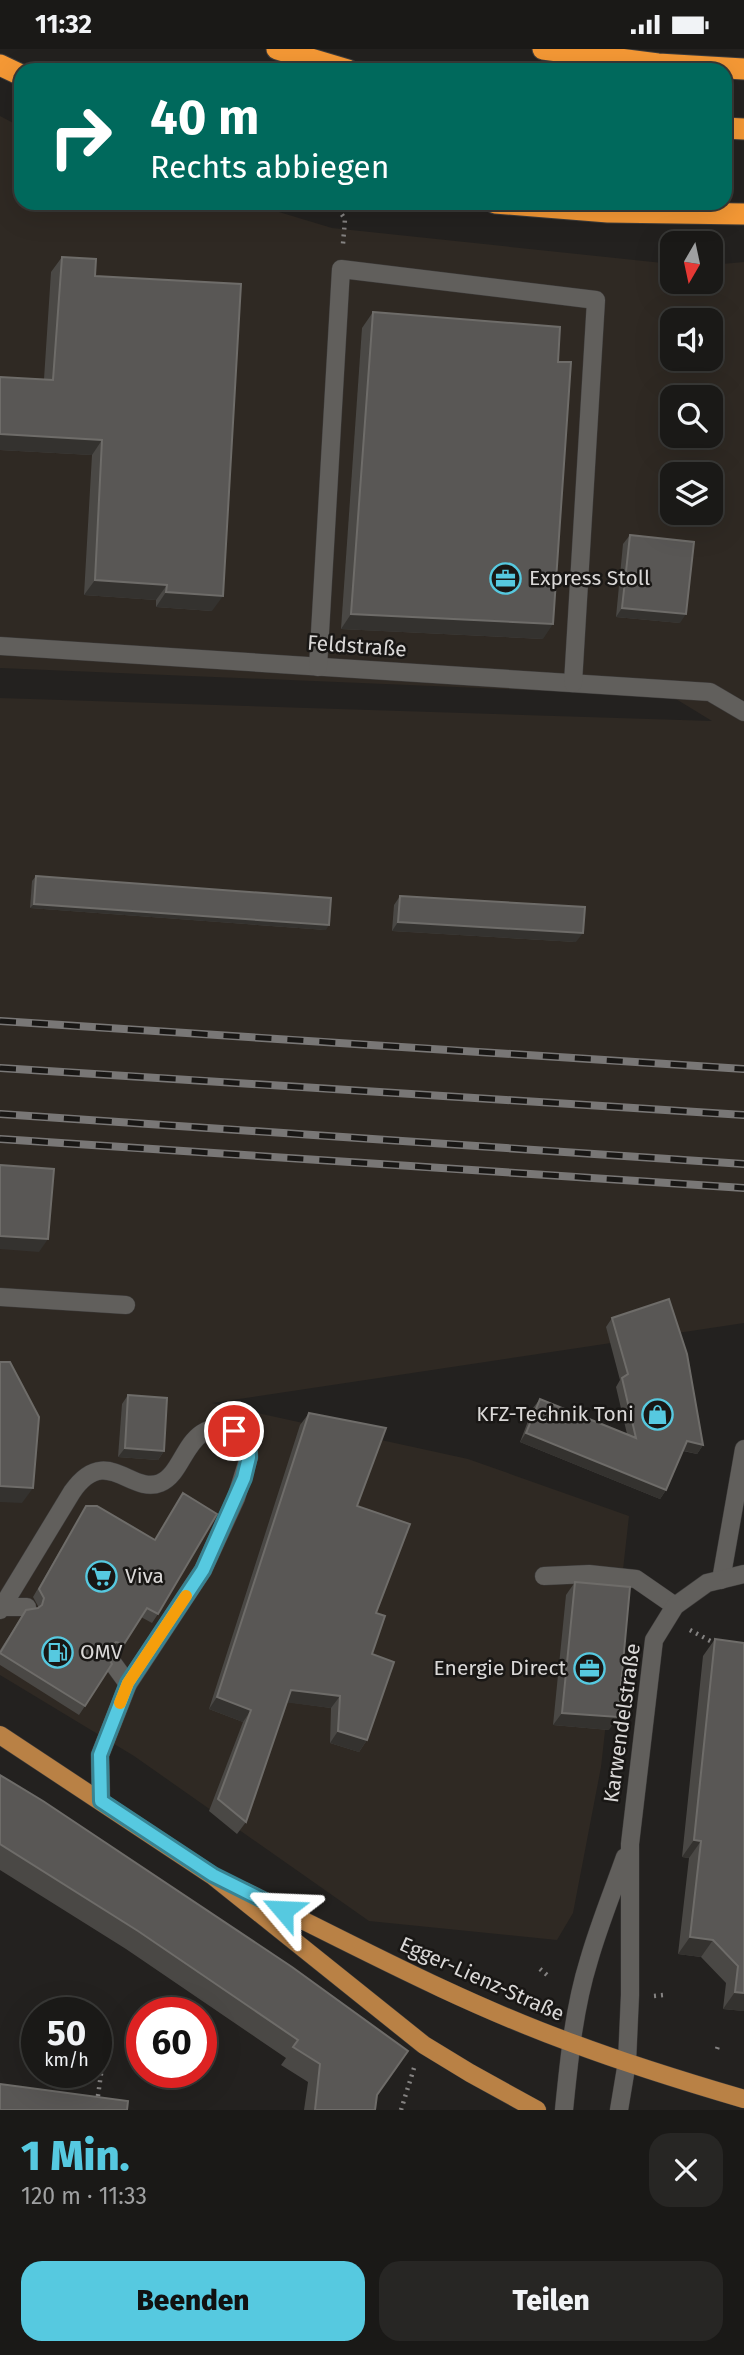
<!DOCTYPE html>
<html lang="de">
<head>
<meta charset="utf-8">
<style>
  body { margin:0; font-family:"Fira Sans",sans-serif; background:#272624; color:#f1f3f6; height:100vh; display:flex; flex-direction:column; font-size:26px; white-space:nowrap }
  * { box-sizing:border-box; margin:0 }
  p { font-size:23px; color:#9fa0a1 }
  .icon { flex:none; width:38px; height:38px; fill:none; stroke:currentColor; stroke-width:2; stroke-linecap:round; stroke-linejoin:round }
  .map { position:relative; height:2061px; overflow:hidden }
  .sheet { display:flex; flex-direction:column; background:#1a1917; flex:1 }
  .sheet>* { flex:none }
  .banner { position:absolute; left:14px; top:14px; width:718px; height:147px; border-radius:21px; box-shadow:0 7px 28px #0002,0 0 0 2px #383836; background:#00695c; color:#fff; overflow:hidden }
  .needle { width:46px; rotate:189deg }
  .buttons { position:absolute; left:660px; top:182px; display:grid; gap:14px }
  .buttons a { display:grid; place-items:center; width:63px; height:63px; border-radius:14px; background:#1a1917; box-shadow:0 7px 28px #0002,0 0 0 2px #383836; font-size:35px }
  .speed { position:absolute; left:21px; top:1948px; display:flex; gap:14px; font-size:35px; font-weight:700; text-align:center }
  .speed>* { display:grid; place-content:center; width:91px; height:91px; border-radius:50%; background:#1a1917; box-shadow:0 7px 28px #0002,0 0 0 2px #383836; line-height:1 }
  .speed small { font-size:18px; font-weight:400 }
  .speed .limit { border:10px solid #d22; background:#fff; color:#111 }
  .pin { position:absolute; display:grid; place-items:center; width:60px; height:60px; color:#fff; margin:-30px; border:4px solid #fff; border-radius:50%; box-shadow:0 2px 7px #0007 }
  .me { position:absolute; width:77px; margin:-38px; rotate:296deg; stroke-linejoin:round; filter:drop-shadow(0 0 5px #0008) }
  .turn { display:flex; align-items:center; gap:24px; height:147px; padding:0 21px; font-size:32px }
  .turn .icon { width:91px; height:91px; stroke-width:2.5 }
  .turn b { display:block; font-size:49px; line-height:60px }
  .round { display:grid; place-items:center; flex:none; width:74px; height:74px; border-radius:21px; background:#272624 }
  .summary { display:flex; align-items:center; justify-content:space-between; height:119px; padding:0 21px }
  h1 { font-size:42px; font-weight:800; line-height:52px; color:#56c9e0 }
  .primary-button { display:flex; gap:14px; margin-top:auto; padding:14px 21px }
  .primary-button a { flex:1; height:80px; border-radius:21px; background:#56c9e0; color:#111; font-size:28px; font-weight:800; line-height:80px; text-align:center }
  .primary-button a+a { background:#272624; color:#f1f3f6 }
  .status { display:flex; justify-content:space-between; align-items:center; height:49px; padding:0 35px; background:#1a1917; direction:ltr }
  .status svg { height:19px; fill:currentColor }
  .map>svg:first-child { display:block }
  .built { fill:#2f2923; fill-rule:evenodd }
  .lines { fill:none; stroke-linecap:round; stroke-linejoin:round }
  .minor-casing { stroke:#3d3b3a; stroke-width:19 }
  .major-casing { stroke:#3d3b3a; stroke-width:19 }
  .highway-casing { stroke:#3d3b3a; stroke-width:23 }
  .path { stroke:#858382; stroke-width:4.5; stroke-dasharray:2 5; stroke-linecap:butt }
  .minor { stroke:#615f5c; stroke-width:18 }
  .major { stroke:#b98145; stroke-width:18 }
  .highway { stroke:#f49835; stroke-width:21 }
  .rail-casing { stroke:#797776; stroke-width:8 }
  .rail { stroke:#191715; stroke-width:5; stroke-dasharray:16; stroke-linecap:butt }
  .wall { fill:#4a4845 }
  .shaded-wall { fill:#34322f }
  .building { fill:#595755; stroke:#6e6c69; stroke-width:2 }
  .route-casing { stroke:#388392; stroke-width:18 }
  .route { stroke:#56c9e0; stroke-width:12 }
  .slow { stroke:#f59e0b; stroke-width:12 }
  .labels { text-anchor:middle; stroke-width:5; stroke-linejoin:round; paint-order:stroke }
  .poi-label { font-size:21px; fill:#dad8d7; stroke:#191715; text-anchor:start }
  .street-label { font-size:21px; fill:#dad8d7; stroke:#191715 }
</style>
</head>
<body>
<div class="status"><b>11:32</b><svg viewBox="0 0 49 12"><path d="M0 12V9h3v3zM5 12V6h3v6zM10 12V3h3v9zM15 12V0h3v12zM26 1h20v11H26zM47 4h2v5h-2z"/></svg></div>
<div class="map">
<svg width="744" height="2061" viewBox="0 0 744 2061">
  <rect width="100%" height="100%" fill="#23211f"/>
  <path class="built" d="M0 67 21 78V154H249L332 179 672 215V233H710L711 216 744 213V1274L212 1354 468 1410 629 1467 601 1718 573 1864 557 1891 369 1872 134 1707 0 1626V649L712 672 671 647 0 619ZM672 271H710V310H672ZM672 348H710V387H672ZM672 425H710V464H672Z"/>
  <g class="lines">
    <defs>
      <g id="minor">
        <path d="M0 597 710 643 744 663"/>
        <path d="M318 618 341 220 596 251 573 634"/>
        <path d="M0 1248 126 1256"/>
        <path d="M544 1527 589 1525 636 1530 675 1557"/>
        <path d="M721 1531 744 1400"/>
        <path d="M2 1558 72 1443C106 1394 131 1446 160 1434 188 1423 185 1363 239 1384L248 1396 249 1408 236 1449 203 1521 128 1635"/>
        <path d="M0 1561 2 1558H27"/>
        <path d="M101 1752 100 1706 128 1635 112 1613"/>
        <path d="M564 2061C569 2011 574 1959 589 1911 599 1876 613 1842 625 1808"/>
        <path d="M619 2061 627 2013 630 1946V1795L654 1591 675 1557 707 1534 744 1525"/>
      </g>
      <g id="major">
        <path d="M0 1686 213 1827 424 1996 470 2024 537 2061"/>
        <path d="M244 1842C352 1895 459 1953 572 1994 628 2015 686 2033 744 2050"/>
      </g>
      <g id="highway">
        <path d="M277 0 348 21"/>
        <path d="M543 0 658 15 744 20"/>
        <path d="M0 16 21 26"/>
        <path d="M724 79 744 80"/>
        <path d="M495 154 608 163 744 165"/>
      </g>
    </defs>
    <use href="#minor" class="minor-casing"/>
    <use href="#major" class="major-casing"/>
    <use href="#highway" class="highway-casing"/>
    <g class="path">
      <path d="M334 154 345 170 343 195"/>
      <path d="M690 1581 716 1595"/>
      <path d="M540 1920 547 1926"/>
      <path d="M654 1947 664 1946"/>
      <path d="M717 2000 719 1994"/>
      <path d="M96 2061 106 1989"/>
      <path d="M401 2061 414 2019"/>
    </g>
    <use href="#minor" class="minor"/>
    <use href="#major" class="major"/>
    <use href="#highway" class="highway"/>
    <defs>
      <g id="rail">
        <path d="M0 972 744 1020"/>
        <path d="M0 1019 744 1066"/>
        <path d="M0 1065 744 1115"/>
        <path d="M0 1090 744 1139"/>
      </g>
    </defs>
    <use href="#rail" class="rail-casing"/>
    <use href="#rail" class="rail"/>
  </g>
  <g class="wall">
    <path d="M62 208 95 227 212 562 156 558V551L84 546 92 406 0 401V328L44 330 51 223Z"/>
    <path d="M373 263 558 313 543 590 341 580 362 279Z"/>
    <path d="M630 486 680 574 616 568 623 495Z"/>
    <path d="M36 827 326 881 30 859 32 832Z"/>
    <path d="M400 847 576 893 392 882 394 856Z"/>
    <path d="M612 1269 703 1396 697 1405 683 1402 666 1441 660 1450 520 1393 533 1359 540 1350 627 1385 616 1338 620 1331 606 1278Z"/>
    <path d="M128 1346 164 1402 158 1411 118 1408 122 1355Z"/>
    <path d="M309 1364 357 1457 376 1564 372 1605 367 1691 359 1703 330 1694 331 1659 287 1653 246 1773 237 1785 209 1762 243 1673 209 1660 300 1376Z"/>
    <path d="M183 1444 158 1565 152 1574 141 1568 118 1604 110 1602 107 1604 85 1657 79 1666 0 1616V1601L26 1561 38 1560V1557L33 1548 86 1457 155 1491Z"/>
    <path d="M575 1533 609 1681 553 1676 566 1546Z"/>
    <path d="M715 1590 744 1594V1962L723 1960 726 1934 701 1908 678 1905 689 1809 682 1808 703 1607Z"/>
    <path d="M0 1726 377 2046 375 2061H304L308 2033 281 2016 286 2009 126 1900 0 1821Z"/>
  </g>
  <g class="shaded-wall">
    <path d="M0 385 102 391 92 406 0 401Z"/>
    <path d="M95 531 167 536 156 551 84 546Z"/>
    <path d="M166 543 223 547 212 562 156 558Z"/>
    <path d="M622 559 686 565 680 574 616 568Z"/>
    <path d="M351 565 553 575 543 590 341 580Z"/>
    <path d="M34 855 329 876 326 881 30 859Z"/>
    <path d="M398 873 583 884 576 893 392 882Z"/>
    <path d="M0 1187 48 1190 39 1203 0 1200Z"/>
    <path d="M526 1384 666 1441 660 1450 520 1393Z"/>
    <path d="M687 1392 703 1396 697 1405 681 1401Z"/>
    <path d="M125 1399 164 1402 158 1411 118 1408Z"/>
    <path d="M0 1437 33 1439 22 1454 0 1453Z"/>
    <path d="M116 1593 124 1595 118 1604 110 1602 102 1608 108 1599Z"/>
    <path d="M291 1641 340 1647 331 1659 283 1653Z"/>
    <path d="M217 1648 251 1661 243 1673 209 1660Z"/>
    <path d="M562 1664 618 1668 609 1681 553 1676Z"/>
    <path d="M338 1682 367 1691 359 1703 330 1694Z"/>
    <path d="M694 1791 701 1792 689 1809 682 1808Z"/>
    <path d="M690 1888 713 1891 701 1908 678 1905Z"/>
    <path d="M735 1943 744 1944V1962L723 1960Z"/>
  </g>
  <g class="building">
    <path d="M62 208 96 210 95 227 241 235 223 547 166 543 167 536 95 531 102 391 0 385V328L53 331Z"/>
    <path d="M373 263 560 278 558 313H571L553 575 351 565Z"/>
    <path d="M630 486 694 493 686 565 622 559Z"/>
    <path d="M36 827 331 849 329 876 34 855Z"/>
    <path d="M400 847 585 858 583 884 398 873Z"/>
    <path d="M0 1116 54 1120 48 1190 0 1187Z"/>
    <path d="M669 1250 687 1305 703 1396 687 1392 666 1441 526 1384 540 1350 636 1389 622 1329 628 1325 612 1269Z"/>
    <path d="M0 1313H10L39 1368 33 1439 0 1437Z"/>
    <path d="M128 1346 167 1349 164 1402 125 1399Z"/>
    <path d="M309 1364 386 1379 357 1457 410 1475 376 1564 385 1567 372 1605 394 1613 367 1691 338 1682 340 1647 291 1641 246 1773 218 1750 251 1661 217 1648Z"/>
    <path d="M183 1444 217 1465 158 1565 147 1559 124 1595 116 1593 108 1599 107 1606 112 1615 85 1657 0 1604 26 1561 38 1559 42 1556 44 1549 39 1540 86 1457H97L155 1491Z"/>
    <path d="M575 1533 630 1538 618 1668 562 1664Z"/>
    <path d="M715 1590 744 1594V1944L735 1943 738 1917 713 1891 690 1888 701 1792 694 1791Z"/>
    <path d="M0 1726 43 1752 292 1918 408 2002 377 2046 375 2061H315L320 2015 293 1998 298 1991 138 1882 0 1795Z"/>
    <path d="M0 2035 128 2052 127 2061H0Z"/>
  </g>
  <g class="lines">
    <defs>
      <path id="route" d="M234 1382 243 1387 248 1396 249 1408 244 1429 203 1521 128 1634 100 1706 101 1752 213 1826 283 1861"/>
    </defs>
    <use href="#route" class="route-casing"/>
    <use href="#route" class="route"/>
    <path class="slow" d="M120 1654 128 1634 186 1547"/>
  </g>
  <defs>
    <symbol id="office-ring" viewBox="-11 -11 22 22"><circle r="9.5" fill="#191715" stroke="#56c9e0" stroke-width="1.5"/><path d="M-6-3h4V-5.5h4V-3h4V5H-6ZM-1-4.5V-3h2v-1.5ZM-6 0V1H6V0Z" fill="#56c9e0"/></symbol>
    <symbol id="shop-ring" viewBox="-11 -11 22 22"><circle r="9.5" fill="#191715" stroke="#56c9e0" stroke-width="1.5"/><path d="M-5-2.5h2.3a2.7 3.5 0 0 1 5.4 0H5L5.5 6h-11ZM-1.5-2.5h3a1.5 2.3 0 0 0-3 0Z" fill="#56c9e0"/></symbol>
    <symbol id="supermarket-ring" viewBox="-11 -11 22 22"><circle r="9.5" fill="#191715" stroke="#56c9e0" stroke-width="1.5"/><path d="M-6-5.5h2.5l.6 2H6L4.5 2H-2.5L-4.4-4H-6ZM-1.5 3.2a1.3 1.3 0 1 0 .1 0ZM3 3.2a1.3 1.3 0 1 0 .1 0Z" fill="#56c9e0"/></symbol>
    <symbol id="fuel-ring" viewBox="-11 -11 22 22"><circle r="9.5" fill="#191715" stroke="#56c9e0" stroke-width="1.5"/><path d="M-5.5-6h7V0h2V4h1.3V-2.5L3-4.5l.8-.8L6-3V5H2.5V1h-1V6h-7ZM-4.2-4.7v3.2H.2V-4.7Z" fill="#56c9e0"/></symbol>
  </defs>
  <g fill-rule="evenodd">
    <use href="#office-ring" x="488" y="512" width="35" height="35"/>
    <use href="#shop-ring" x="640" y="1348" width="35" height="35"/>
    <use href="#supermarket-ring" x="84" y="1510" width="35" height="35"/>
    <use href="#fuel-ring" x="40" y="1586" width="35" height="35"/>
    <use href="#office-ring" x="572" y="1602" width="35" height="35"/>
  </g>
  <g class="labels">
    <g class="poi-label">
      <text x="529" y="536">Express Stoll</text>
      <text x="634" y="1372" text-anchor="end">KFZ-Technik Toni</text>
      <text x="125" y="1534">Viva</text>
      <text x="80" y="1610">OMV</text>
      <text x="566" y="1626" text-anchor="end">Energie Direct</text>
    </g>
    <g class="street-label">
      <text transform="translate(357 597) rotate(4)" y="7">Feldstraße</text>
      <text transform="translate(622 1674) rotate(-82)" y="7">Karwendelstraße</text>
      <text transform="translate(482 1930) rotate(24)" y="7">Egger-Lienz-Straße</text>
    </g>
  </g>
</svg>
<div class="buttons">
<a><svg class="needle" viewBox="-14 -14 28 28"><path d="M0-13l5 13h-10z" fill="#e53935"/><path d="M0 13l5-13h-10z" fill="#9fa0a1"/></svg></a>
<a><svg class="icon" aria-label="sound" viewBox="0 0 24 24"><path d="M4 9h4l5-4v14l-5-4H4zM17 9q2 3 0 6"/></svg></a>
<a><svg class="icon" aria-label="search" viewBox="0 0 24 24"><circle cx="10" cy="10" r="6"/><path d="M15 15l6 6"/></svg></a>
<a><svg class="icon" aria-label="layers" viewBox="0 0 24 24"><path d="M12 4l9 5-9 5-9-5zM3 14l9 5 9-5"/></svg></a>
</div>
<div class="speed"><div>50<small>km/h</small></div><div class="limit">60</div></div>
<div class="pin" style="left:234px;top:1382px;background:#d93025"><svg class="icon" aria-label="arrive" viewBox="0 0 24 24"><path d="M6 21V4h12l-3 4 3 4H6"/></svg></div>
<svg class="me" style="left:283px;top:1861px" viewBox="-20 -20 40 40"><path d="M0-17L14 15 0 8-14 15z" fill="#56c9e0" stroke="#fff" stroke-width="4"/></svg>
<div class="banner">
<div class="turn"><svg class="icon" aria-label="right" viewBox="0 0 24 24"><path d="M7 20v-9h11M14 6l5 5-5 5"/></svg><div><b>40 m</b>Rechts abbiegen</div></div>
</div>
</div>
<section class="sheet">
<div class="summary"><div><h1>1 Min.</h1><p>120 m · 11:33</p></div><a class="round"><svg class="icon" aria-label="close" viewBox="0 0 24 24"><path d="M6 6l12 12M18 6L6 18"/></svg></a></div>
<div class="primary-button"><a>Beenden</a><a>Teilen</a></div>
</section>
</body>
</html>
